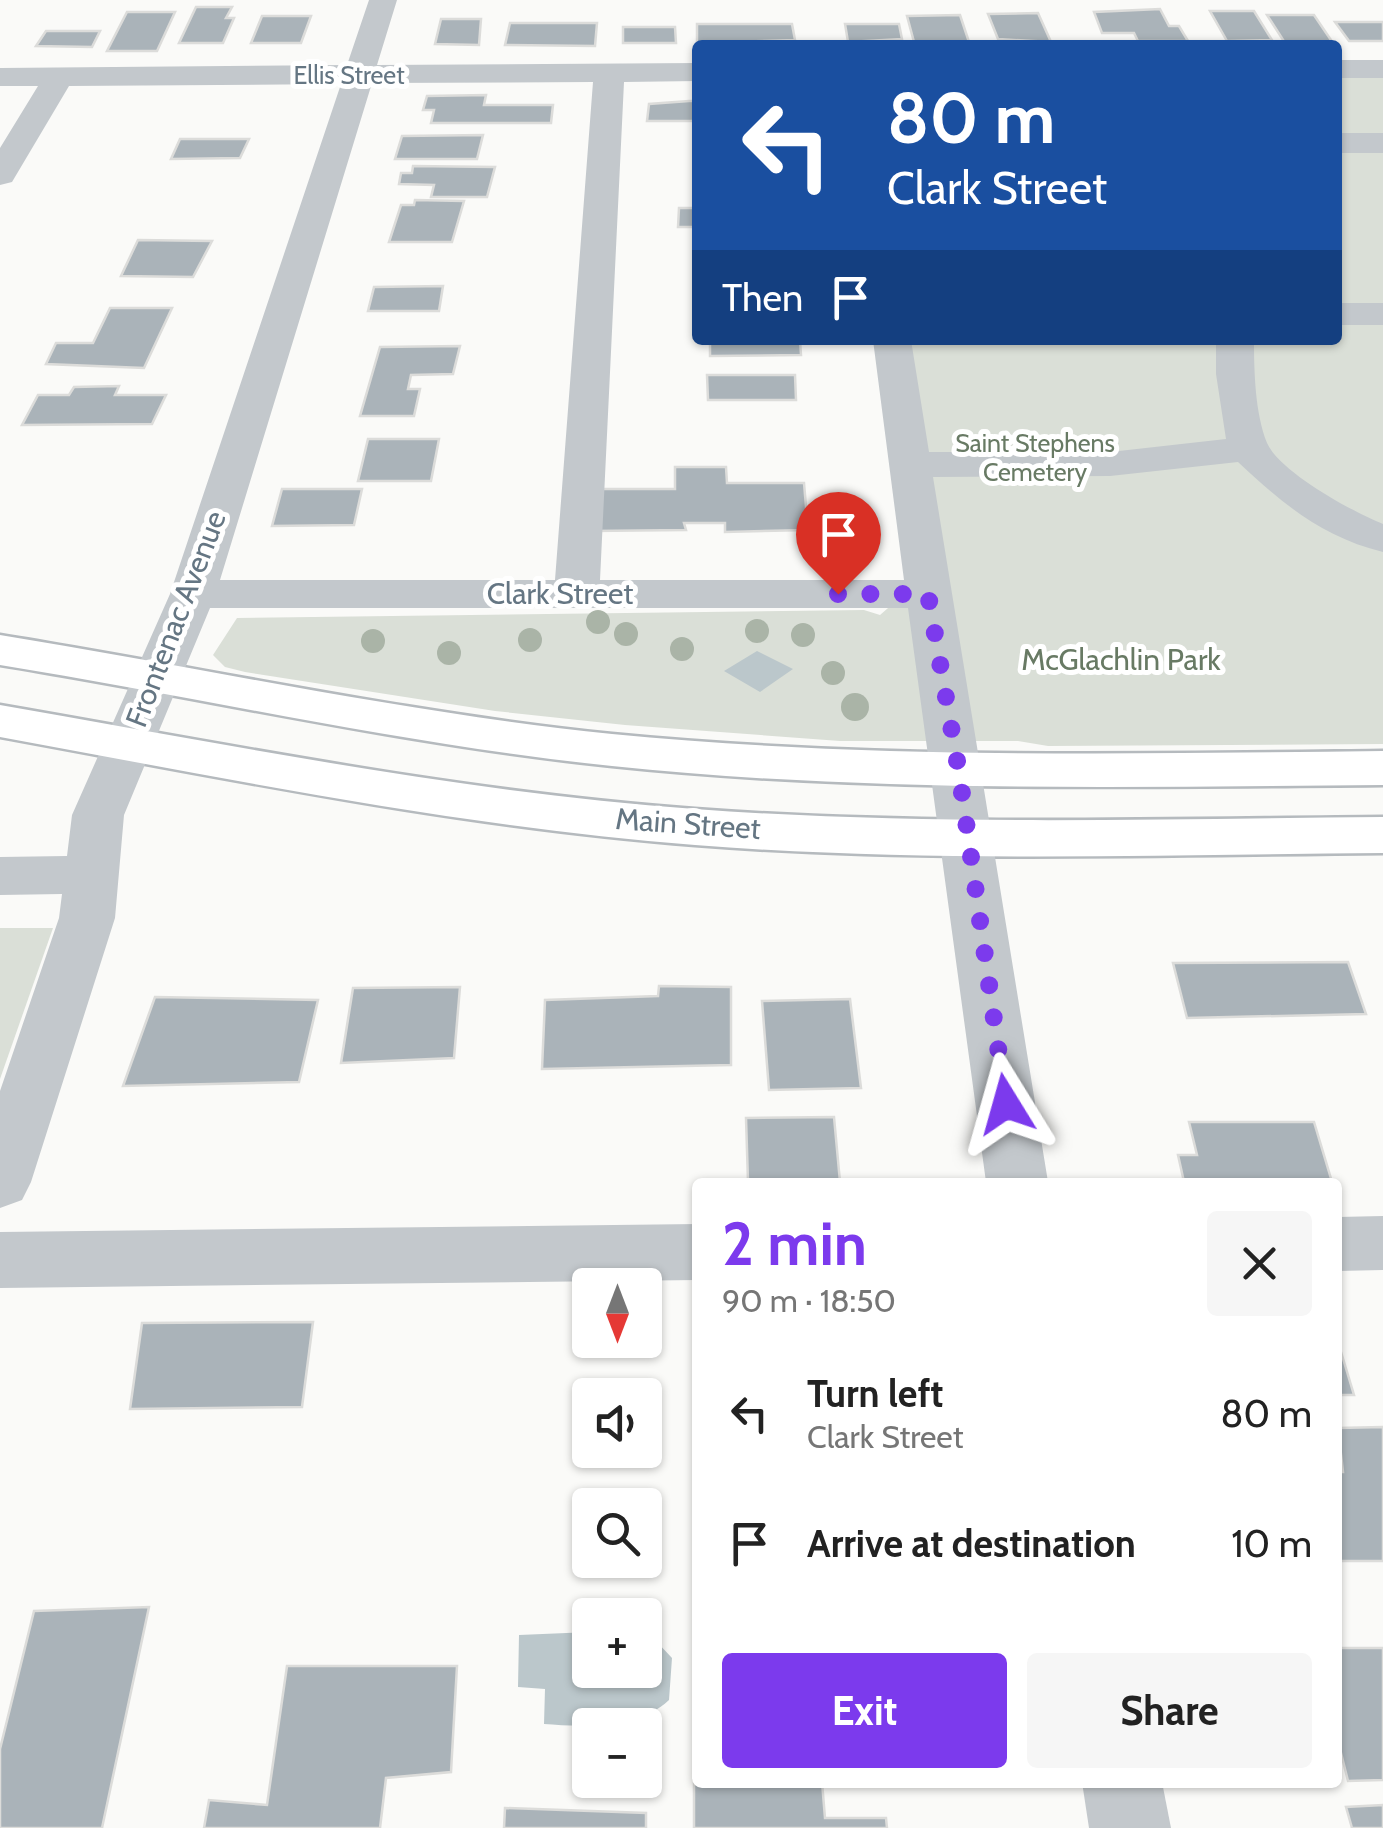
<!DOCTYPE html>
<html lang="en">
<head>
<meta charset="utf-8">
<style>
  body { margin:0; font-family:Cabin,sans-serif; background:#f6f6f6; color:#222; height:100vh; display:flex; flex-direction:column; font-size:38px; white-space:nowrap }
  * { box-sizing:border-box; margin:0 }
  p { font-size:32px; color:#767676 }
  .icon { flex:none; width:55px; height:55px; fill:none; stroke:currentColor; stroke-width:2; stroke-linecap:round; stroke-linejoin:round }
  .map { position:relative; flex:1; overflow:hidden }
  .drawer { position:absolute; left:692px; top:1178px; width:650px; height:610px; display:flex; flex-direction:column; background:#fff; border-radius:10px; box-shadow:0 2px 8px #0004 }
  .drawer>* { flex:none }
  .banner { position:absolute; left:692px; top:40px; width:650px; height:305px; border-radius:10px; box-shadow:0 2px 8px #0004; background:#1a4fa0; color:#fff; overflow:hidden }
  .needle { width:65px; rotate:180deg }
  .fabs { position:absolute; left:572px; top:1268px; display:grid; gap:20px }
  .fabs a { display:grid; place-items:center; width:90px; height:90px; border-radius:10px; background:#fff; box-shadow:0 2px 8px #0004; font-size:50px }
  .pin { position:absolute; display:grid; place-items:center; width:85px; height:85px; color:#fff; margin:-102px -42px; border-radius:50% 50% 50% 0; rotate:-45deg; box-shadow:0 0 10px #0007 }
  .pin .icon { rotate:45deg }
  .me { position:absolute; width:110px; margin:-55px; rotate:352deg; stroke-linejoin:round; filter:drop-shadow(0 0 8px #0008) }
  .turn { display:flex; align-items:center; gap:35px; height:210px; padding:0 30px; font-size:45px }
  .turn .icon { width:130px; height:130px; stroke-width:2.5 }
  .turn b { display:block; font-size:70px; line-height:85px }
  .then { display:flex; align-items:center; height:95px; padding:0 30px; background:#0003; gap:20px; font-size:38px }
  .round { display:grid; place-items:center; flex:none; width:105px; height:105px; border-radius:10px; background:#f6f6f6 }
  .headline { display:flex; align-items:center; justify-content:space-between; height:170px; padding:0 30px }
  h1 { font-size:60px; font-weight:700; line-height:75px; color:#7c3aed }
  .primary-button { display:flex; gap:20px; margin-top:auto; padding:20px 30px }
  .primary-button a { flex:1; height:115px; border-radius:10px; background:#7c3aed; color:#fff; font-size:40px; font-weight:700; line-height:115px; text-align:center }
  .primary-button a+a { background:#f6f6f6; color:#222 }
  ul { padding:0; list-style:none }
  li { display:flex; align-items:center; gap:30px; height:130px; padding:0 30px }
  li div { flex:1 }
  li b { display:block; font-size:38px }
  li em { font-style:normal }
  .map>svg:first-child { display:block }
  .green { fill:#dadfd7 }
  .water { fill:#bbc7cb }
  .building { fill:#aab3b9; stroke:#dcdcda; stroke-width:2.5 }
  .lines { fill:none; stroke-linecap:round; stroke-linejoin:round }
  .major-casing { stroke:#b5babe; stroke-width:5 }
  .minor { fill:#c3c8cc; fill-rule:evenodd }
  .major { fill:#fff; fill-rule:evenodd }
  .tree { fill:#aab4a7 }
  .route { stroke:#7c3aed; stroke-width:18; stroke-dasharray:0 32.4 }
  .labels { text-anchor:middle; stroke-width:10; stroke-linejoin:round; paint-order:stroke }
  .far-street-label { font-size:25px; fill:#657683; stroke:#fff }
  .far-park-label { font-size:25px; fill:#687a64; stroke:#fff }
  .street-label { font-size:30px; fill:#657683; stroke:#fff }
  .park-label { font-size:30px; fill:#687a64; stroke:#fff }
</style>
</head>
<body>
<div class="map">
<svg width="1383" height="1828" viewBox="0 0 1383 1828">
  <rect width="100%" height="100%" fill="#fafaf8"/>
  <g class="green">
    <path d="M1338 71H1383V744L1048 746 1018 741H840L625 725 495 711 245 672 225 667 213 655 237 618 864 610 880 615 925 576 892 340H1338Z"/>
    <path d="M0 928H53L0 1079Z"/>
  </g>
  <g class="water">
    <path d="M757 651 793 669 760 692 724 671Z"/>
    <path d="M590 1632V1670H645V1637L656 1641 672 1658 669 1700C639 1729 583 1727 544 1724L545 1689 518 1687 519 1635Z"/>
  </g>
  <g class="building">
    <path d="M196 7H232L226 18H234L223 43H179Z"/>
    <path d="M1160 9 1169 26H1179L1188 41H1138L1134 33H1102L1094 12Z"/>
    <path d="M1210 11H1254L1272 40 1227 41Z"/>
    <path d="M127 12H175L157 51H107Z"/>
    <path d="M1038 13 1051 42 998 39 988 14Z"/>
    <path d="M960 15 969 42H914L907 16Z"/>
    <path d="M1267 15H1314L1333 43H1285Z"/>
    <path d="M262 16H311L301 43H251Z"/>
    <path d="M441 19H481L479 45 435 44Z"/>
    <path d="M1335 22H1383V41H1349Z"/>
    <path d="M510 23H597L595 46 505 45Z"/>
    <path d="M697 24H792L795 40 697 43Z"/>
    <path d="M845 24H899L902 39 848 42Z"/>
    <path d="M623 27H675L676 43H623Z"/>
    <path d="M46 31H100L92 47 36 46Z"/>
    <path d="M486 95 484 105H553L551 123H431L434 110H423L427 96Z"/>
    <path d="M689 101H698V121H647L649 104Z"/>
    <path d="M483 135 477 159H395L402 136Z"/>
    <path d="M180 139H249L240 158 171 159Z"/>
    <path d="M413 166 495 167 487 197H431L434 185 399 184 401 173H412Z"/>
    <path d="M415 200 464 201 452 242H389L401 205H414Z"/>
    <path d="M679 208H698V227H678Z"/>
    <path d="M138 240 212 241 193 277 121 276Z"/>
    <path d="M443 286 439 311H368L374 287Z"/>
    <path d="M110 308H172L144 368 46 364 56 343H93Z"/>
    <path d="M710 340H800L801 355 710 356Z"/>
    <path d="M460 346 453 374 411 375 408 389H420L414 416H360L380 347Z"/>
    <path d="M707 375H795L796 400H708Z"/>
    <path d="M119 386 115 395H166L152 424 22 425 38 395H69L74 387Z"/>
    <path d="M368 439H439L431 481H358Z"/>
    <path d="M675 467H726L727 483H804L808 530 725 532V523H684L686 530 591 531 594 489H675Z"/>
    <path d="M282 489H362L354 525 272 526Z"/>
    <path d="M1348 962 1366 1014 1187 1018 1173 963Z"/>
    <path d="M659 986 731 987V1065L542 1069 545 1000 658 996Z"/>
    <path d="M460 987 454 1058 341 1063 353 988Z"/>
    <path d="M155 997 318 1000 299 1082 123 1086Z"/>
    <path d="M850 999 861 1088 769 1090 762 1001Z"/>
    <path d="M834 1117 840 1182H748L746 1118Z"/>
    <path d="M1189 1122H1314L1332 1182H1184L1178 1155H1197Z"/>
    <path d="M313 1322 302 1407 130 1409 142 1323Z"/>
    <path d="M1338 1342 1354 1395H1338Z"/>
    <path d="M1383 1427V1561H1338V1472H1343L1338 1428Z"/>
    <path d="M149 1607 102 1828H0V1749L34 1611Z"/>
    <path d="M1338 1648H1383V1780L1348 1781 1338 1741Z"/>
    <path d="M287 1666H457L451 1772 386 1778 380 1828H204L209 1800 267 1805Z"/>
    <path d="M694 1724H698V1782H822L825 1818H886L887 1828H694Z"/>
    <path d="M1383 1805V1828H1352L1346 1807Z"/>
    <path d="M505 1808 646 1813V1828H504Z"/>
  </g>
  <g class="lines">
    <defs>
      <g id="major">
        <path d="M0 635C204 668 407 713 612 734 868 759 1126 754 1383 751V785C1126 787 868 793 612 766 406 745 204 698 0 665Z"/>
        <path d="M0 705C231 745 461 792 695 809 924 826 1154 819 1383 817V853C1154 855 924 863 695 845 461 827 230 779 0 737Z"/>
      </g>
    </defs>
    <use href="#major" class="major-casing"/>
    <g class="minor">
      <path d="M369 0H397L377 65 698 63V81L624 82 600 580H904L873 340H911L929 452H1110L1226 439 1216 374V340H1254C1254 371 1255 413 1267 443 1280 472 1353 512 1383 524V552C1322 537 1283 504 1238 462L1110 476 933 477 1048 1182H986L908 608H210L124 815 115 918 31 1182 22 1200 0 1208V1091L59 918 62 894 0 895V857L67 856 72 815 170 594 341 84 69 86 12 182 0 185V148L38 86H0V68L347 65ZM593 82 555 580H220L372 83Z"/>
      <rect x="1338" y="60" width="45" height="18"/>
      <rect x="1338" y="133" width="45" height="20"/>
      <rect x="1338" y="303" width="45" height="22"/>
      <path d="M1383 1216V1270L1338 1271V1217Z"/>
      <path d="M698 1224V1280L0 1288V1232Z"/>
      <path d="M1082 1782H1162L1171 1828H1089Z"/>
    </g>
    <use href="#major" class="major"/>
  </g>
  <g class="tree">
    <circle cx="598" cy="622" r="12"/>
    <circle cx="757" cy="631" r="12"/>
    <circle cx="626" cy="634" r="12"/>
    <circle cx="803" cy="635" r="12"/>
    <circle cx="530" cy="640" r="12"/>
    <circle cx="373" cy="641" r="12"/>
    <circle cx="682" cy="649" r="12"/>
    <circle cx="449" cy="653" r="12"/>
    <circle cx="833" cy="673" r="12"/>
    <circle cx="855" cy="707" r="14"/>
  </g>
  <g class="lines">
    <path class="route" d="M838 594H928L959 772 1006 1104"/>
  </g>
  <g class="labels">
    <g class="far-street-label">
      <text x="349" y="84">Ellis Street</text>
    </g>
    <g class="far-park-label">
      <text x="1035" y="452">Saint Stephens<tspan x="1035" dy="29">Cemetery</tspan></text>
    </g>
    <g class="street-label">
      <text x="560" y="604">Clark Street</text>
      <text transform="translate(176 619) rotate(-69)" y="10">Frontenac Avenue</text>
      <text transform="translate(688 824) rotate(4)" y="10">Main Street</text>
    </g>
    <g class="park-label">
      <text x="1121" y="670">McGlachlin Park</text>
    </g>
  </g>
</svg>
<div class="fabs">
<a><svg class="needle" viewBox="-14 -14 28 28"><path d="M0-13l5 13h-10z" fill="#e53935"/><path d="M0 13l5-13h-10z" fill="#767676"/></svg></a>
<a><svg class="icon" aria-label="sound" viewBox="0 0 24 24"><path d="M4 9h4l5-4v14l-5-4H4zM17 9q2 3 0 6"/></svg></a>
<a><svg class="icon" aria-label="search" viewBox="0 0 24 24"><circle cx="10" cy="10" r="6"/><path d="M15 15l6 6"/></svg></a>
<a>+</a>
<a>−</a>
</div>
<div class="pin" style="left:838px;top:594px;background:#d93025"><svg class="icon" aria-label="arrive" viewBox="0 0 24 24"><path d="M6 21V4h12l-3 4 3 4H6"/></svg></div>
<svg class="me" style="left:1006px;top:1104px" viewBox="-20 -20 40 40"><path d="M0-17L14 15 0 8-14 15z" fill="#7c3aed" stroke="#fff" stroke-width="4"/></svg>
<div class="banner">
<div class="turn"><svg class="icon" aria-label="left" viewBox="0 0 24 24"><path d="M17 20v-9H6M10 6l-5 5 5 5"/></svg><div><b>80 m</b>Clark Street</div></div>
<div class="then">Then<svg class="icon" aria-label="arrive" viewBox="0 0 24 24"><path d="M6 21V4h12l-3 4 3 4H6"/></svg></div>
</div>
<section class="drawer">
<div class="headline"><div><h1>2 min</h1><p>90 m · 18:50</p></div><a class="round"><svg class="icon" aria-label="close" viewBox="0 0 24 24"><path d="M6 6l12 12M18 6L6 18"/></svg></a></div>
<ul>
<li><svg class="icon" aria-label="left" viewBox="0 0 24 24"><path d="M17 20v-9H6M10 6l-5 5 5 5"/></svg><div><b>Turn left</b><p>Clark Street</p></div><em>80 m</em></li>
<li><svg class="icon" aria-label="arrive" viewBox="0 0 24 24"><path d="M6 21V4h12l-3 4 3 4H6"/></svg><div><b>Arrive at destination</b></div><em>10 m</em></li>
</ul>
<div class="primary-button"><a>Exit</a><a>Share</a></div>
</section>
</div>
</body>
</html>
